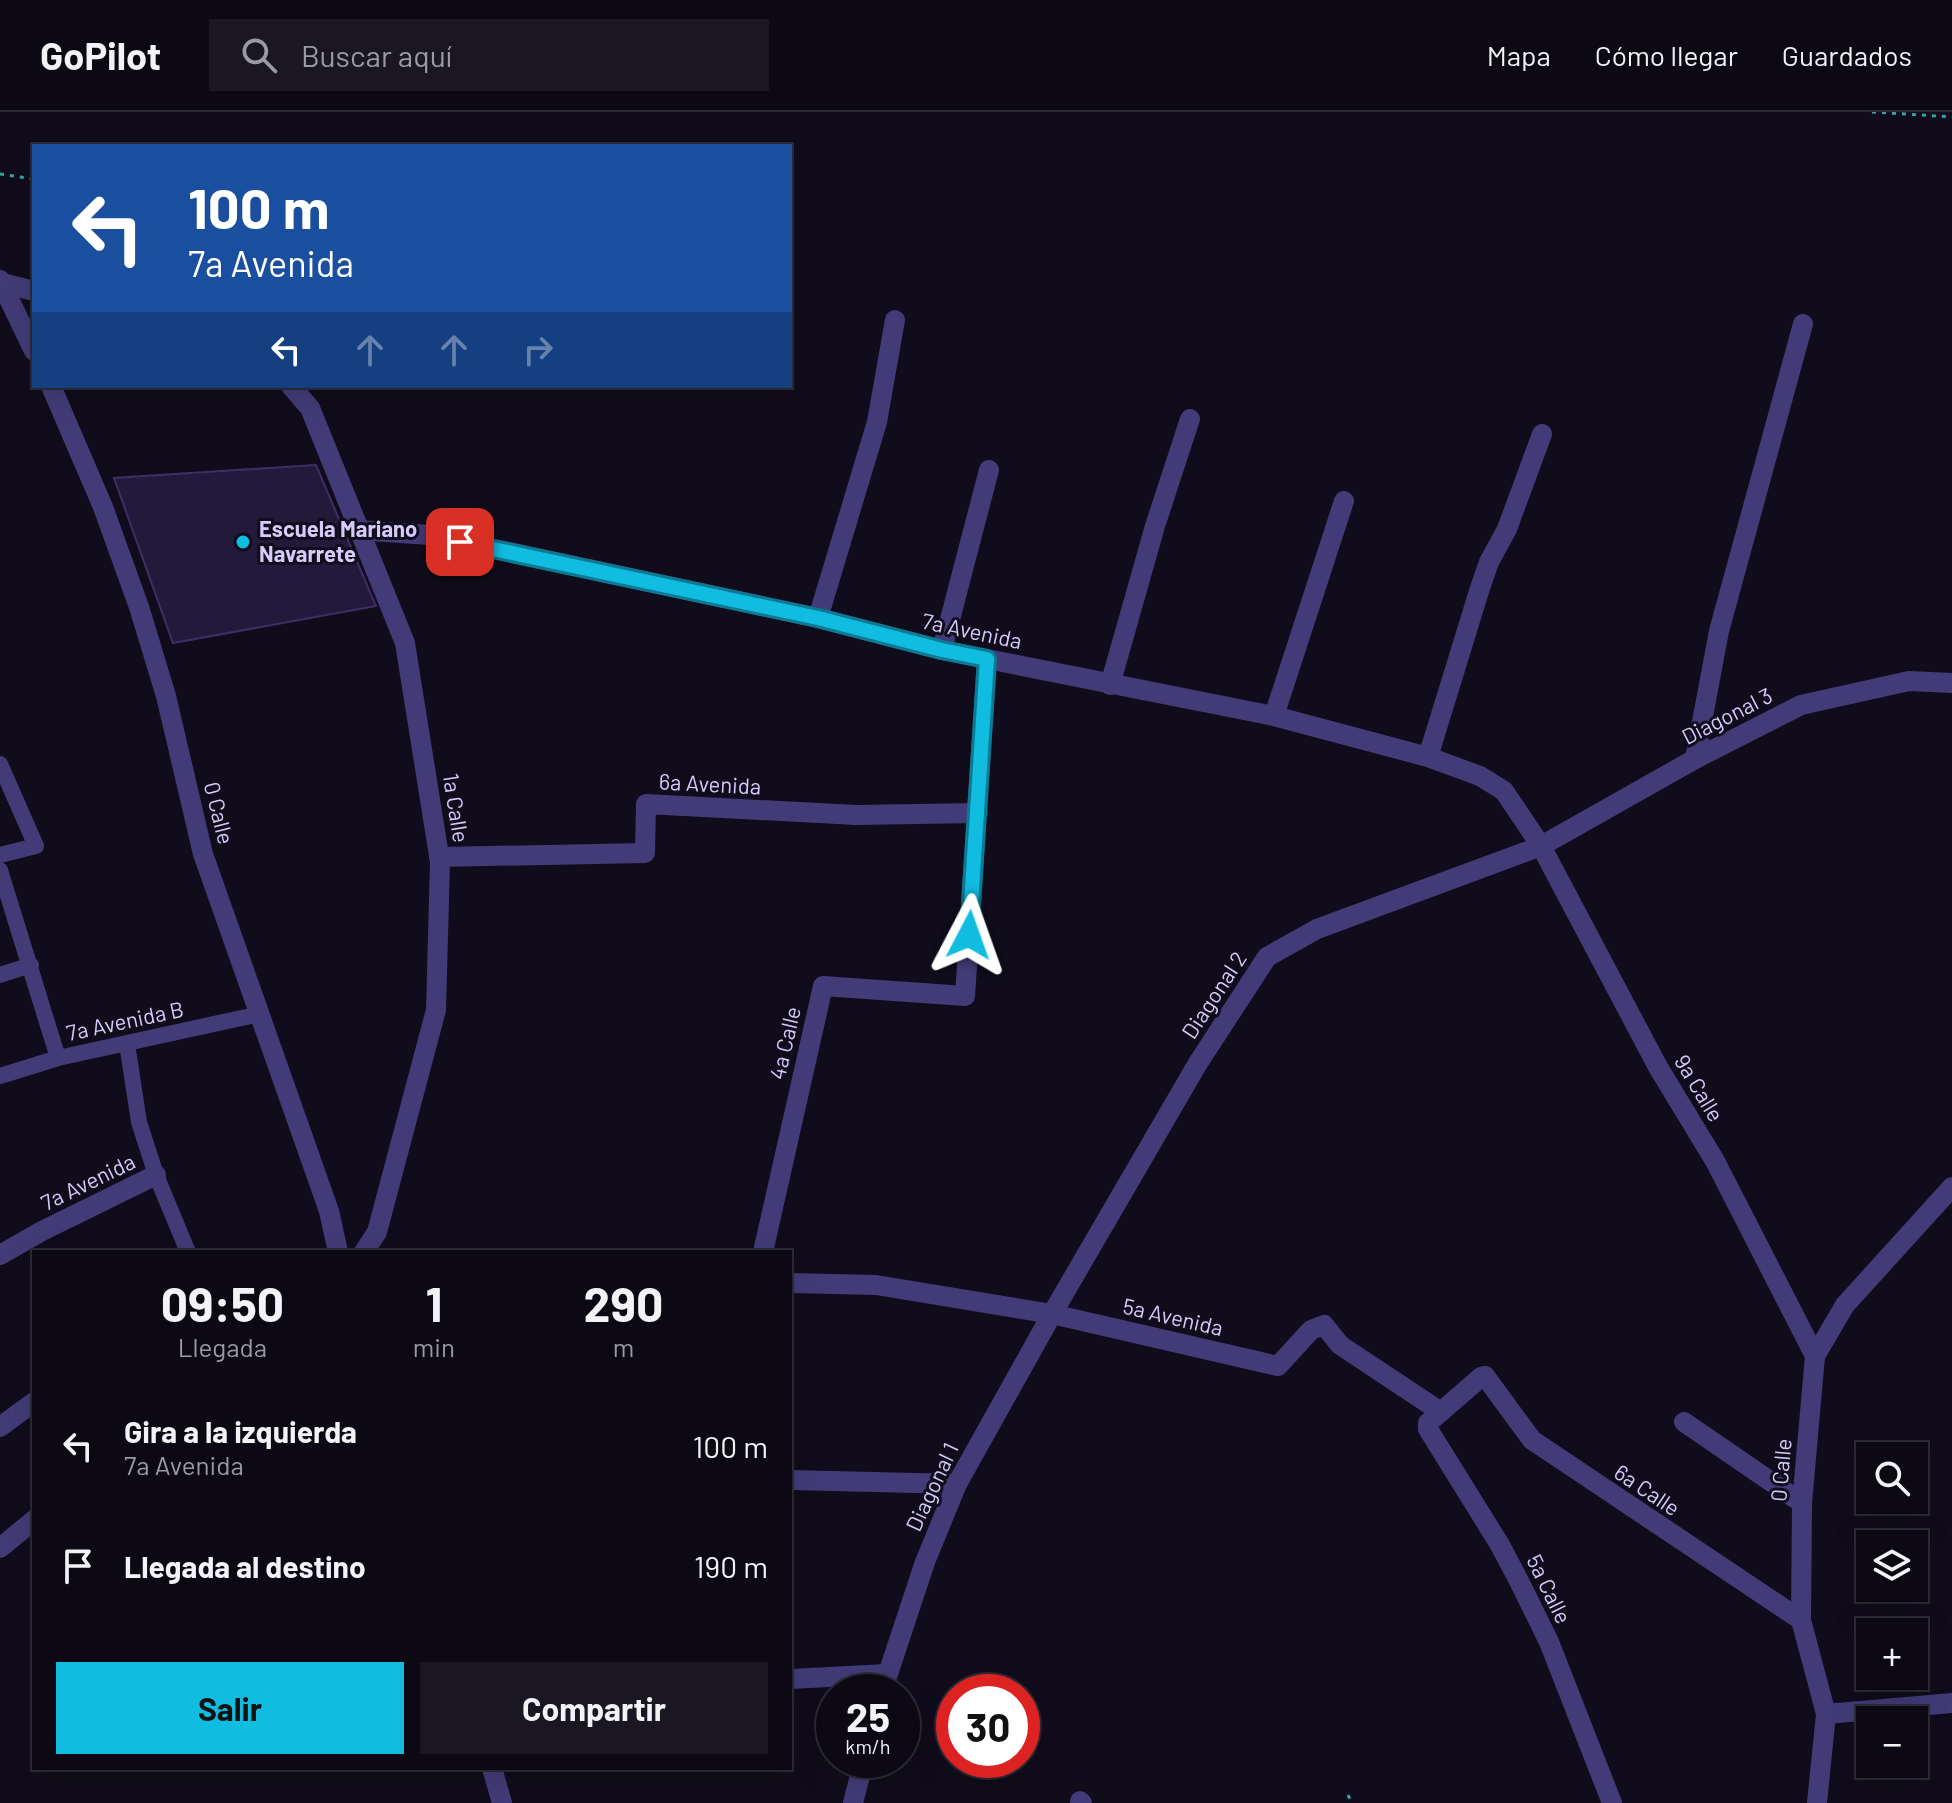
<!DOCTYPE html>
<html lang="es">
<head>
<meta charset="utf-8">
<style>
  body { margin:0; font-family:Barlow,sans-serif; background:#1a1722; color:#f1f3f6; height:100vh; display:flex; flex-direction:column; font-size:30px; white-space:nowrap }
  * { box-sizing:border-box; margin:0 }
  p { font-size:26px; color:#9a9aa0 }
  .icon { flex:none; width:44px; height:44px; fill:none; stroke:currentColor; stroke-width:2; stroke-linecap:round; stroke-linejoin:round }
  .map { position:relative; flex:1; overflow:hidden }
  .panel { position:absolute; left:32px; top:1138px; width:760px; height:520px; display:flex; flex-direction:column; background:#0c0914; border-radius:0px; box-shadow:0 8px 32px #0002,0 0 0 2px #2c2a34 }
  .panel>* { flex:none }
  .top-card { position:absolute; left:32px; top:32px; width:760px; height:244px; border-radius:0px; box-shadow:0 8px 32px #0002,0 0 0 2px #2c2a34; background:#1a4fa0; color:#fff; overflow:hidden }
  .buttons { position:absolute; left:1856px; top:1330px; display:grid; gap:16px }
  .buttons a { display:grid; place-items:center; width:72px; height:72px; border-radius:0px; background:#0c0914; box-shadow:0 8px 32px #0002,0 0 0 2px #2c2a34; font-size:40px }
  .speed { position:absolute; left:816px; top:1562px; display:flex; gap:16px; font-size:40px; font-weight:700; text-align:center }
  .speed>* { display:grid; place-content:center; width:104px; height:104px; border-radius:50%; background:#0c0914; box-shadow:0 8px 32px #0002,0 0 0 2px #2c2a34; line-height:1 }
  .speed small { font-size:20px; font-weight:400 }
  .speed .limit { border:12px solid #d22; background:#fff; color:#111 }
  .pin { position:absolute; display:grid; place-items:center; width:68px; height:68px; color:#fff; margin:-34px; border-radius:16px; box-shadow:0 4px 12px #0006 }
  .me { position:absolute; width:88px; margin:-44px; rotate:4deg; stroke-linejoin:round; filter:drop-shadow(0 0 6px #0008) }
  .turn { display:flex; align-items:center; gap:28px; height:168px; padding:0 24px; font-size:36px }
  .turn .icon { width:104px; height:104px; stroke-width:2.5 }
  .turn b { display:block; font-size:56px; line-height:68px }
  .lanes { display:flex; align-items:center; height:76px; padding:0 24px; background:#0003; justify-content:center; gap:40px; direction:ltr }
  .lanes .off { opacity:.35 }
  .eta { display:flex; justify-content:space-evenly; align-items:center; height:136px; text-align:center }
  .eta b { font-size:48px; font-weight:700; line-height:56px }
  .button { display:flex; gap:16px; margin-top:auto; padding:16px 24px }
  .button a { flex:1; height:92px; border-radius:0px; background:#11bce1; color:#111; font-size:32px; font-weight:700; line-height:92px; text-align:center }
  .button a+a { background:#1a1722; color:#f1f3f6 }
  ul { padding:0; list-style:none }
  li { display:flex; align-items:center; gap:24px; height:120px; padding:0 24px }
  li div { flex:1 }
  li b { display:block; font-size:30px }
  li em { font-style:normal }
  header { display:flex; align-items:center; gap:48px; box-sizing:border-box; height:112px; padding:0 40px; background:#0c0914; border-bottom:2px solid #2c2a34 }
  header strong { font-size:38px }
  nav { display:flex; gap:44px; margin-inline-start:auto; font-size:28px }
  .search { width:560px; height:72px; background:#1a1722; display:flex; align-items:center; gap:20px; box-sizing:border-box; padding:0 28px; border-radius:0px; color:#9a9aa0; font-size:30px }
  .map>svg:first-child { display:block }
  .building { fill:#231a3b; stroke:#3d2e65; stroke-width:2 }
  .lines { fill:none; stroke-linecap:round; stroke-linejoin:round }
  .path { stroke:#35a2a5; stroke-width:3; stroke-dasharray:4 6; stroke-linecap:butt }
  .pedestrian { stroke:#423b77; stroke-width:16 }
  .minor { stroke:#423b77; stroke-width:20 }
  .route-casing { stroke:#0b7a92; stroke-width:20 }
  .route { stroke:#11bce1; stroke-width:14 }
  .poi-dot { fill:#11bce1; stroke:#100c1b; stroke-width:3 }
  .labels { text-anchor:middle; stroke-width:6; stroke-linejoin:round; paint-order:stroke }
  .poi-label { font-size:22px; font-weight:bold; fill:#d4cbfb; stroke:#100c1b; text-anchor:start }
  .street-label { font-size:22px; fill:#d4cbfb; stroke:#100c1b }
</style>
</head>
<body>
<header>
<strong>GoPilot</strong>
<div class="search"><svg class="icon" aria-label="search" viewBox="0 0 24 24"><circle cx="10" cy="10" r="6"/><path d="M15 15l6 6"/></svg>Buscar aquí</div>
<nav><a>Mapa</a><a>Cómo llegar</a><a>Guardados</a></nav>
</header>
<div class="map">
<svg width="1952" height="1691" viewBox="0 0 1952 1691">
  <rect width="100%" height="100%" fill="#100c1b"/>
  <path class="building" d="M316 353 376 494 173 531 114 366Z"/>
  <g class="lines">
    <g class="path">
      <path d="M1872 0 1952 5"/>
      <path d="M0 62 34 67"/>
      <path d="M1348 1683 1352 1691"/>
    </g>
    <g class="pedestrian">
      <path d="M0 652 36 734 0 743"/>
      <path d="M0 758 58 946"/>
      <path d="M0 863 31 853"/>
      <path d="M127 932 139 1010 156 1063 188 1140"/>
      <path d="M0 964 58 946 260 902"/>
    </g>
    <g class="minor">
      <path d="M0 168 34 239"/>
      <path d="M2 171 34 179"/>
      <path d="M51 274 103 395 139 495 166 584 203 742 329 1099 338 1140"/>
      <path d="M291 274 310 296 405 531 440 750 436 898 377 1120 364 1140"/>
      <path d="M357 418 430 423 818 506 942 538 1274 604 1428 645 1480 664 1504 679 1541 734 1658 955 1715 1049 1815 1244"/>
      <path d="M818 506 877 310 895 208"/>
      <path d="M942 538 989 358"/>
      <path d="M1110 573 1155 414 1190 307"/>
      <path d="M1274 604 1344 389"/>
      <path d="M1428 645 1480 476 1489 450 1507 417 1542 322"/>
      <path d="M1695 647 1719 519 1803 212"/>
      <path d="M439 745 645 741 646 692 856 703 978 701"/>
      <path d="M763 1140 823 874 965 884 987 547"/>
      <path d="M0 1143 42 1119 156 1063"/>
      <path d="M790 1171 876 1173 1052 1202 1278 1254 1311 1218 1324 1213 1340 1233 1441 1300"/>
      <path d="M1684 1310 1802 1391"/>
      <path d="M0 1315 34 1290"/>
      <path d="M790 1368 957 1372"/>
      <path d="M0 1436 34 1408"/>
      <path d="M790 1567 887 1562"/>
      <path d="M882 1580 925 1450 957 1372 1052 1202 1198 951 1267 845 1317 817 1541 734 1695 647 1801 593 1909 569 1952 571"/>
      <path d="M1826 1602 1952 1591"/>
      <path d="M492 1656 502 1691"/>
      <path d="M1080 1689 1082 1691"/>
      <path d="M853 1691 864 1648"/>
      <path d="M1612 1691 1549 1530 1519 1469 1500 1433 1428 1317V1311L1481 1265 1485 1264 1532 1328 1801 1508"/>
      <path d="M1817 1691 1826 1602 1801 1508 1802 1391 1815 1244 1845 1193 1952 1075"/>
    </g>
  </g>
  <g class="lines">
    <defs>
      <path id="route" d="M460 430 818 506 942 538 987 547 969 823"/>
    </defs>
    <use href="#route" class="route-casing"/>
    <use href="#route" class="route"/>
  </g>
  <circle class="poi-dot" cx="243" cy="430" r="8"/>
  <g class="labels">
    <g class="poi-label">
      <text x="259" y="425">Escuela Mariano<tspan x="259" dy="25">Navarrete</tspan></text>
    </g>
    <g class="street-label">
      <text transform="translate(972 519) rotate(12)" y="8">7a Avenida</text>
      <text transform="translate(1727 604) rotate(-27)" y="8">Diagonal 3</text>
      <text transform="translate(710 672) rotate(3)" y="8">6a Avenida</text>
      <text transform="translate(456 696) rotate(81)" y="8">1a Calle</text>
      <text transform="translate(219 701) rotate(76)" y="8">0 Calle</text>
      <text transform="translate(1214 883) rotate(-57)" y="8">Diagonal 2</text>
      <text transform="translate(125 909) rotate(-12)" y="8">7a Avenida B</text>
      <text transform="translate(785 931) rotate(-77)" y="8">4a Calle</text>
      <text transform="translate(1699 976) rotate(59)" y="8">9a Calle</text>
      <text transform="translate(88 1070) rotate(-26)" y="8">7a Avenida</text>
      <text transform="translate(1173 1205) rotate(13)" y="8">5a Avenida</text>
      <text transform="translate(1781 1358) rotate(-85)" y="8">0 Calle</text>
      <text transform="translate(932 1375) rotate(-65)" y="8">Diagonal 1</text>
      <text transform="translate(1647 1378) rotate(34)" y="8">6a Calle</text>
      <text transform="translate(1549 1477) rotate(64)" y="8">5a Calle</text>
    </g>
  </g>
</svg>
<div class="buttons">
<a><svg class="icon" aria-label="search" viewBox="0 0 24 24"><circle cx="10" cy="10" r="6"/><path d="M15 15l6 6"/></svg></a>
<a><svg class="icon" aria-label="layers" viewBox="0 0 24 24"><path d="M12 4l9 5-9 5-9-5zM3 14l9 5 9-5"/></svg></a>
<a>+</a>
<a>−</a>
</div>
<div class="speed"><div>25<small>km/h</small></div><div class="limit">30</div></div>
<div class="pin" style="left:460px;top:430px;background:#d93025"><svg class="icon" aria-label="arrive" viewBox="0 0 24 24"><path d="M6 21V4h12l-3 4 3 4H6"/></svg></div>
<svg class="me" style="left:969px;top:823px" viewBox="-20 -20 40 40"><path d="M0-17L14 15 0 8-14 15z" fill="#11bce1" stroke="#fff" stroke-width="4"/></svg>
<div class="top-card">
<div class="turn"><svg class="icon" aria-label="left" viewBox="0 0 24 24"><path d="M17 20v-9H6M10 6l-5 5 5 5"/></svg><div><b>100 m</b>7a Avenida</div></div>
<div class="lanes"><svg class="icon" aria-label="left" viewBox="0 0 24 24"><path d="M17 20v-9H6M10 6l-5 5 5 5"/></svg><svg class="icon off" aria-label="ahead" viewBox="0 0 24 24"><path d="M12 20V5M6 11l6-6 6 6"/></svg><svg class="icon off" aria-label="ahead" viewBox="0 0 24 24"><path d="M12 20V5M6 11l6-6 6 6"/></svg><svg class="icon off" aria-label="right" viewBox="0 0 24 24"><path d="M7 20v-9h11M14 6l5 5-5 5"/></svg></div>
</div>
<section class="panel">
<div class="eta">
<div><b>09:50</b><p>Llegada</p></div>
<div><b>1</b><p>min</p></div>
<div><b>290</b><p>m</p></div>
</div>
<ul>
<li><svg class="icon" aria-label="left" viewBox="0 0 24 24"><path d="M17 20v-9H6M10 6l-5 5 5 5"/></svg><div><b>Gira a la izquierda</b><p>7a Avenida</p></div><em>100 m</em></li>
<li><svg class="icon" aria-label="arrive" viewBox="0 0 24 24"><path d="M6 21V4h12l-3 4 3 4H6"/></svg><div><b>Llegada al destino</b></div><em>190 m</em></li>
</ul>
<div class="button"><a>Salir</a><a>Compartir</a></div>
</section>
</div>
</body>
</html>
